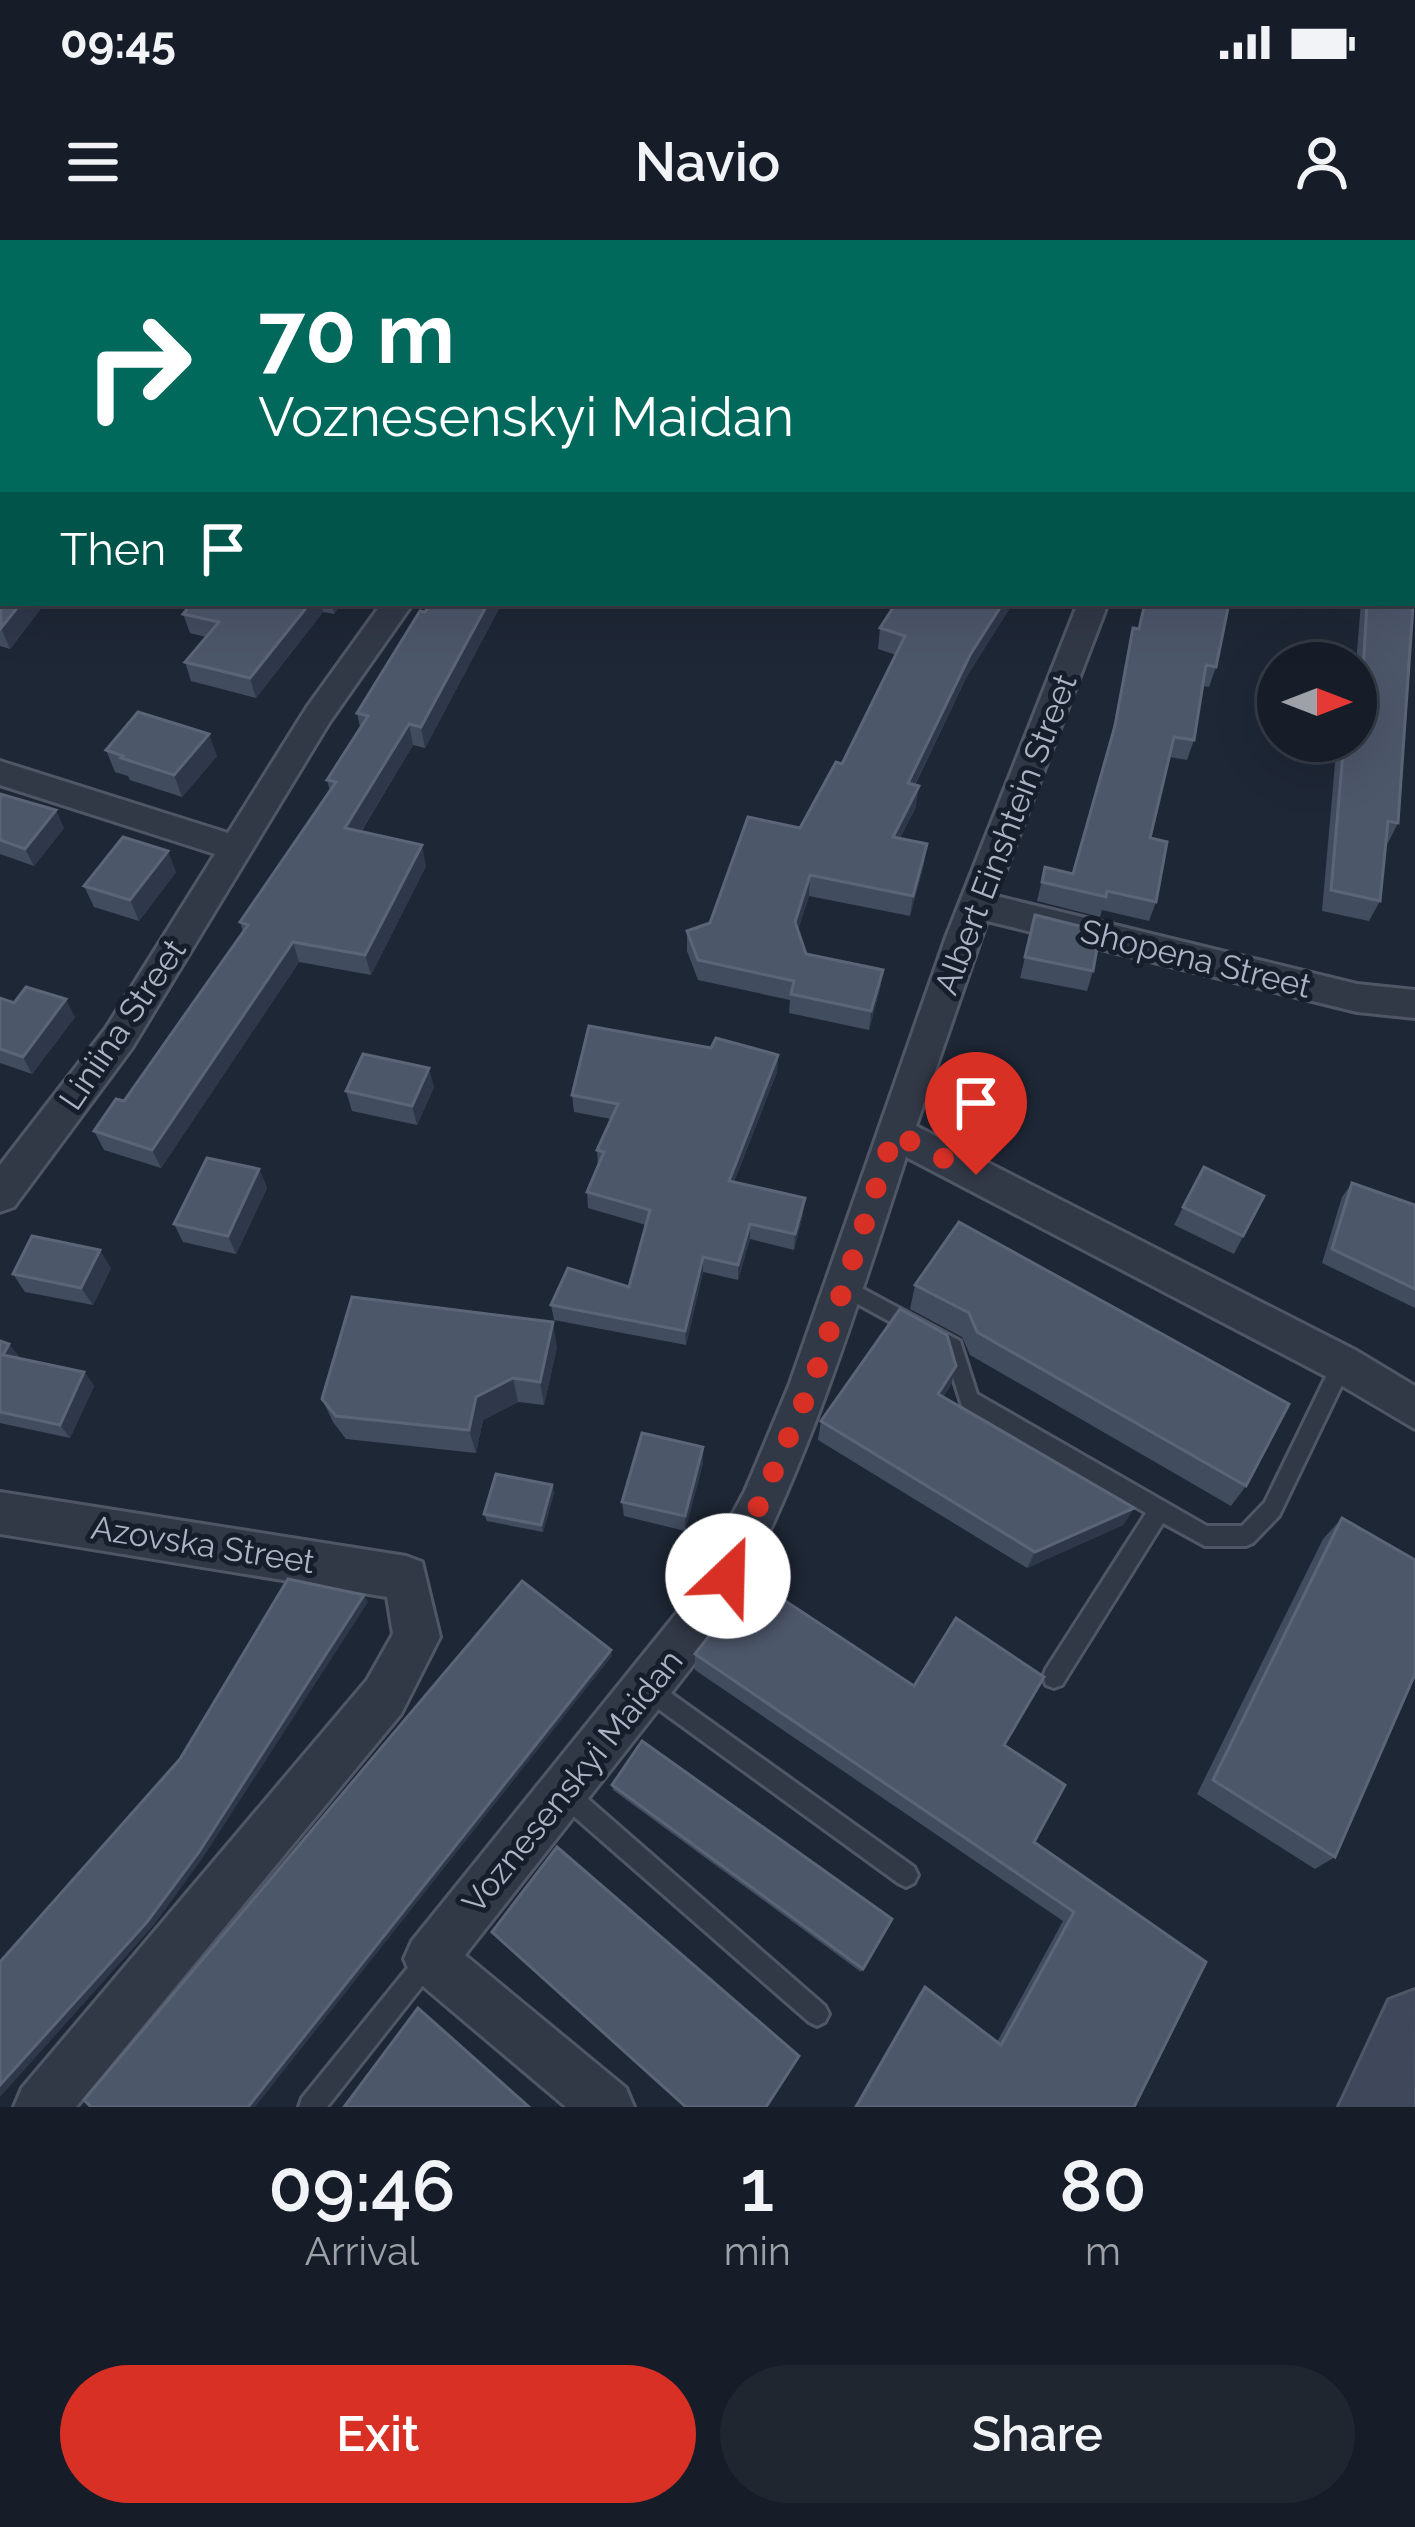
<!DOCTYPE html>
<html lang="en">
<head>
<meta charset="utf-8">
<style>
  body { margin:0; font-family:Raleway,sans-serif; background:#1f2630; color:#f1f3f6; height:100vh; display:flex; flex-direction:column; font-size:45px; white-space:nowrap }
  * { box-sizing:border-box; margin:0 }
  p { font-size:39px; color:#9ea2a8 }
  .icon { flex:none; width:66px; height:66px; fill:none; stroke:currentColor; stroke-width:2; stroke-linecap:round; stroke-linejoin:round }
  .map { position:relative; height:1867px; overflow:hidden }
  .drawer { display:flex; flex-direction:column; background:#161d28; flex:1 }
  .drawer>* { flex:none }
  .banner { position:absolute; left:0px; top:0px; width:1416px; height:366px; box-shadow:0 12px 48px #0002,0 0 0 3px #353b45; background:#00695c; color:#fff; overflow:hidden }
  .needle { width:78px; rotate:90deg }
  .controls { position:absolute; left:1257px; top:402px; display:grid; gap:24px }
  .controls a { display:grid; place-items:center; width:120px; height:120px; border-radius:50%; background:#161d28; box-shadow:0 12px 48px #0002,0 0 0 3px #353b45; font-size:60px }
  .pin { position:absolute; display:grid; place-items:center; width:102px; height:102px; color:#fff; margin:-123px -51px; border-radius:50% 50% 50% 0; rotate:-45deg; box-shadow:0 0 12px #0007 }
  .pin .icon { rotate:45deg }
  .me { position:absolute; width:132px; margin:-66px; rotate:24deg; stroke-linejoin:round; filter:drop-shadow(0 0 9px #0008) }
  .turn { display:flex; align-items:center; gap:42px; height:252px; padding:0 60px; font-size:54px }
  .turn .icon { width:156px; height:156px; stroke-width:2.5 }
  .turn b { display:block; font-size:84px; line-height:102px }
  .then { display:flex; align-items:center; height:114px; padding:0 60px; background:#0003; gap:24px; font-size:45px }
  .eta { display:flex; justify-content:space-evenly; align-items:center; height:204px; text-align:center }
  .eta b { font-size:72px; font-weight:600; line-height:84px }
  .action { display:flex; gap:24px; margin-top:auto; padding:24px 60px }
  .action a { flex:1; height:138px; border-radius:72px; background:#d93025; color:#fff; font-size:48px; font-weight:600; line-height:138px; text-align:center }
  .action a+a { background:#1f2630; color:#f1f3f6 }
  .status { display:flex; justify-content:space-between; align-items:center; height:84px; padding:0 60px; background:#161d28; direction:ltr }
  .status svg { height:33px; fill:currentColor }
  header { display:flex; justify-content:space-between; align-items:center; height:156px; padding:0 60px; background:#161d28; font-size:54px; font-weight:600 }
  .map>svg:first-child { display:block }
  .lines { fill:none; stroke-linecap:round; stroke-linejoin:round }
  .service-casing { stroke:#4f5665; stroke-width:6 }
  .minor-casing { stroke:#4f5665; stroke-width:6 }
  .tertiary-casing { stroke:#4f5665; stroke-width:6 }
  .secondary-casing { stroke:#4f5665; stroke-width:6 }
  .service { fill:#323946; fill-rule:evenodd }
  .minor { fill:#323946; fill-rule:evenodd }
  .tertiary { fill:#323946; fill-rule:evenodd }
  .secondary { fill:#3f475a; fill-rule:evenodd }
  .wall { fill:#424c5f }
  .shaded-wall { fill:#2f384a }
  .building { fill:#4d576a; stroke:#5c6578; stroke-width:3 }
  .route { stroke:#d93025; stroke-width:21; stroke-dasharray:0 37.8 }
  .labels { text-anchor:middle; stroke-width:10; stroke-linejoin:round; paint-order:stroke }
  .street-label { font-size:33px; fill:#abb3c4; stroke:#171e2b }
</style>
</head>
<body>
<div class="status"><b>09:45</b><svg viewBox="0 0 49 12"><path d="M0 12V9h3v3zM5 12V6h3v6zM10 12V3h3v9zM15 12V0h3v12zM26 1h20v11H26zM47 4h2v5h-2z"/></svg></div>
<header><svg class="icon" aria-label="menu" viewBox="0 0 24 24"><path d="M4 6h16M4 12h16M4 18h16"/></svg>Navio<svg class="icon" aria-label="person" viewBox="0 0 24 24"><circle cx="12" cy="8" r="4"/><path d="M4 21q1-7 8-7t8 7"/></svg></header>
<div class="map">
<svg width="1415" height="1867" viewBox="0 0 1415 1867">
  <rect width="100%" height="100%" fill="#1e2736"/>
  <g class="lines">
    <defs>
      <g id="service">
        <path d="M534 0H552L556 3H538Z"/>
        <path d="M770 0H782L779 3H767Z"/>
        <path d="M912 0H924L921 3H909Z"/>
        <path d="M843 1038 960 1101 977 1154 1207 1286H1242L1265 1262 1335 1118 1342 1115 1349 1118 1352 1124 1279 1276 1253 1303 1246 1306H1205L1163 1283 1062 1445 1054 1448 1046 1445 1043 1437 1046 1429 1146 1273 962 1166 945 1112 836 1052 834 1046 836 1040Z"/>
        <path d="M647 1436 914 1627 918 1635 914 1643 906 1647 898 1643 639 1455 636 1447 639 1439Z"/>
        <path d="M563 1541 571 1544 825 1766 829 1774 825 1782 817 1786 809 1782 555 1560 552 1552 555 1544Z"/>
        <path d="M427 1710 435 1714 439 1722 435 1730 327 1867H299L302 1858 419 1714Z"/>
      </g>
      <g id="minor">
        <path d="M382 363H413L329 483 132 808 14 967 0 972V925L106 788 215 614 0 545V521L228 593 307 467Z"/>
        <path d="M1078 363H1108L996 656 1357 744 1415 750V778L1357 772 987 681 916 886 1357 1111 1415 1146V1189L1327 1137 906 917C852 1082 802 1245 716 1396L465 1715 626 1848 634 1867H566L412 1737 404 1719 412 1701 684 1364 745 1251 789 1146 946 697Z"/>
        <path d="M0 1252 406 1316 422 1322 440 1397 401 1474 76 1867H14L22 1848 367 1440 393 1394 387 1357 0 1294Z"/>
      </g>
      <g id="tertiary">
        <path d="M1150 0H1190L1192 3H1152Z"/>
        <rect x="1413" y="50" width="2" height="19"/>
      </g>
      <path id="secondary" d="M1415 1750 1414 1867H1339L1389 1760Z"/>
    </defs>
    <use href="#service" class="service-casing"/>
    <use href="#minor" class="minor-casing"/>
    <use href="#tertiary" class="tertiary-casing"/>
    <use href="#secondary" class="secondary-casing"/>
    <use href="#service" class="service"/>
    <use href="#minor" class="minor"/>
    <use href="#tertiary" class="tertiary"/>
    <use href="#secondary" class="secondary"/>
  </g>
  <g class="wall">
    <path d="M1314 0H1415V26H1413V3H1320Z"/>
    <path d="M0 332 3 363H45L10 409 0 406Z"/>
    <path d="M192 363H342L334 374 323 372 256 458 191 441 185 422 206 397 190 393 183 374Z"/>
    <path d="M431 363H502L425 508 413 505 361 592 426 626 371 735 299 722 161 928 104 910 94 891 124 861 243 692 240 682 330 551 327 540 360 487 357 473Z"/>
    <path d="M896 363H1031L1027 368 1013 363 967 436 915 545 916 567 900 598 924 624 910 676 809 656 798 689 806 714 883 730 880 749 869 790 789 773 790 760 698 740 687 711V691L710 683 800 588 842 524 896 415 878 409 880 388Z"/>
    <path d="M1361 363H1413L1398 583 1388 603H1385L1380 661 1369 681 1322 671 1337 501H1356V423Z"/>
    <path d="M1133 388 1216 427 1209 447 1202 446 1194 500 1187 520 1169 517 1150 598 1156 662 1149 681 1102 670 1100 677 1037 661 1045 627 1073 634 1110 503Z"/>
    <path d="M106 510 217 516 182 557 130 540 128 536 115 532Z"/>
    <path d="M0 554 64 588 34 626 0 614Z"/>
    <path d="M176 632 139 681 94 667 84 646Z"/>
    <path d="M1035 675 1093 731 1087 751 1020 738Z"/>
    <path d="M0 758 75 777 32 834 0 823Z"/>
    <path d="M711 808 778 815 777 832 734 942 803 974 794 1010 750 999 738 1040 703 1032 686 1105 554 1080 551 1065 629 1047 646 985 588 968 587 952 598 925 597 910 611 879 574 872 572 855Z"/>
    <path d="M434 847 417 885 352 871 346 851Z"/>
    <path d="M259 929 267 948 236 1014 183 1002 174 984Z"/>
    <path d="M1352 943 1415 965V1068L1322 1023 1342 957Z"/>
    <path d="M1264 956 1234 1014 1174 985 1183 967Z"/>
    <path d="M111 1028 93 1065 25 1052 13 1034Z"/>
    <path d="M915 1045 1289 1164 1246 1246 1231 1266 970 1115 962 1097 910 1069Z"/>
    <path d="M0 1101 19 1118 84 1132 94 1146 70 1198 0 1183Z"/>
    <path d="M557 1107 544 1165 518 1162 483 1180 476 1213 346 1199 333 1182 322 1159Z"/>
    <path d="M956 1126 951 1145 943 1157 1134 1268 1123 1285 1027 1328 818 1200 821 1181Z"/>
    <path d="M703 1207V1223L685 1291 624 1276 622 1262Z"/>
    <path d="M552 1245 554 1253 543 1292 487 1281 484 1274Z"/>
    <path d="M1342 1278 1335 1617 1315 1629 1197 1554 1323 1299Z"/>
    <path d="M695 1414 1004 1505 1034 1602 1206 1722 1134 1867H854L919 1754 925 1747 997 1802 1063 1681 695 1430Z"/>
    <path d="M612 1545 892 1679 861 1732 613 1550Z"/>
  </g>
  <g class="shaded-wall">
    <path d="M148 0H163L164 3H145Z"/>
    <path d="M170 0H195L192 3H170Z"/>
    <path d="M434 0H462L460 3H432Z"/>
    <path d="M3 122V159L0 162V125Z"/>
    <path d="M1 274 3 279V300L0 303Z"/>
    <path d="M21 363H45L10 409 1 388Z"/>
    <path d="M310 363H321L323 372 256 458 250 438Z"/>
    <path d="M332 363H342L334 374Z"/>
    <path d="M488 363H502L425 508 421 487Z"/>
    <path d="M1003 363H1013L967 436 905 564 908 543 970 415Z"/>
    <path d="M409 484 413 505 350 609 345 588Z"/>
    <path d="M209 494 217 516 182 557 174 535Z"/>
    <path d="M919 546 916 567 890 617 893 597Z"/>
    <path d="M56 570 64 588 34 626 25 609Z"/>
    <path d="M927 604 924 624 910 676 913 656Z"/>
    <path d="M422 605 426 626 371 735 365 715Z"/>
    <path d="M168 611 176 632 139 681 130 660Z"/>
    <path d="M810 635 809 656 794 702 795 682Z"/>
    <path d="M293 702 299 722 161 928 152 910Z"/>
    <path d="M883 730 880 749 869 790 871 771Z"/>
    <path d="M66 759 75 777 32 834 23 817Z"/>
    <path d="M778 815 777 832 728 957 729 941Z"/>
    <path d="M429 828 434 847 417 885 412 866Z"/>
    <path d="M259 929 267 948 236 1014 228 996Z"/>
    <path d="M805 958 803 974 794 1010 795 994Z"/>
    <path d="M750 984V999L738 1040V1025Z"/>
    <path d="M100 1010 111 1028 93 1065 81 1048Z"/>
    <path d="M703 1017V1032L686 1105 685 1091Z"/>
    <path d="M553 1082 557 1107 544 1165 540 1142Z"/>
    <path d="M9 1104 20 1117 14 1128 3 1115Z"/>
    <path d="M956 1126 951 1145 933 1173 938 1154Z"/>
    <path d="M84 1132 94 1146 70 1198 60 1185Z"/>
    <path d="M513 1138 518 1162 483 1180 476 1213 469 1190 476 1157Z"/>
    <path d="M703 1207V1223L685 1291V1276Z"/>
    <path d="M552 1245 554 1253 543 1292 541 1285Z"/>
    <path d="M1134 1268 1123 1285 1027 1328 1035 1312Z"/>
    <path d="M364 1355 368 1362 204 1616 154 1685 0 1857V1845Z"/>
    <path d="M611 1410 612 1416 255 1867H248Z"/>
  </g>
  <g class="building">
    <path d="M96 0H148L145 3H93Z"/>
    <path d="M288 0H434L432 3H285Z"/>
    <path d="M561 0H628L625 3H557Z"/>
    <path d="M1321 0H1371L1370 3H1320Z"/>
    <path d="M1413 82H1415V114L1413 120Z"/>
    <path d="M3 83V122L0 125V84Z"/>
    <path d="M1413 125H1415V184L1413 190Z"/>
    <path d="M1413 204H1415V247L1413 246Z"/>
    <path d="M0 332 3 333V363H21L1 388Z"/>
    <path d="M1413 352H1414L1398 583 1388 581 1380 661 1331 650 1344 501H1356V447L1362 448 1367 363H1413Z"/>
    <path d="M192 363H310L250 438 185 422 219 382 183 374Z"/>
    <path d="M431 363H488L421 487 409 484 345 588 422 605 365 715 293 702 152 910 94 891 116 859 124 861 248 685 240 682 336 542 327 540 368 476 357 473 420 371 425 372Z"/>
    <path d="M896 363H1003L970 415 908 543 919 546 893 597 927 604 913 656 810 635 795 682 806 714 883 730 871 771 791 754 794 741 698 720 687 691 710 683 748 577 800 588 836 522 842 524 905 396 880 388Z"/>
    <path d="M1145 363H1229L1216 427 1206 425 1194 500 1174 497 1150 598 1167 602 1156 662 1107 651 1106 657 1042 642 1045 627 1073 634 1115 486 1133 388 1139 389Z"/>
    <path d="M138 472 209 494 174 535 121 518 123 516 106 510Z"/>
    <path d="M0 554 56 570 25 609 0 600Z"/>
    <path d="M123 597 168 611 130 660 84 646Z"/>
    <path d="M1035 675 1100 691 1093 731 1025 717Z"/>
    <path d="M26 747 66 759 23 817 0 809V758L14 763Z"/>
    <path d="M589 786 711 808 716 798 778 815 729 941 805 958 795 994 750 984 738 1025 703 1017 685 1091 551 1065 568 1028 629 1047 650 970 587 952 604 912 597 910 618 864 572 855Z"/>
    <path d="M363 814 429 828 412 866 346 851Z"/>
    <path d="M207 918 259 929 228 996 174 984Z"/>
    <path d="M1204 927 1264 956 1243 996 1183 967Z"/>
    <path d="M1352 943 1415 965V1049L1332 1009Z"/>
    <path d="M959 982 1289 1164 1246 1246 977 1092 969 1073 915 1045Z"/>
    <path d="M32 996 100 1010 81 1048 13 1034Z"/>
    <path d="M352 1057 553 1082 540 1142 513 1138 476 1157 469 1190 336 1176 322 1159Z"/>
    <path d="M900 1069 947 1095 956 1126 938 1154 1134 1268 1035 1312 821 1181Z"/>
    <path d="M0 1101 9 1104 3 1115 84 1132 60 1185 0 1172Z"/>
    <path d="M642 1193 703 1207 685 1276 622 1262Z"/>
    <path d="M496 1234 552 1245 541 1285 484 1274Z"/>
    <path d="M1342 1278 1415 1320V1434L1335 1617 1213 1540Z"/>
    <path d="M746 1335 914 1446 956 1378 1044 1437 1004 1505 1065 1545 1034 1602 1206 1722 1134 1867H856L925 1747 1001 1805 1074 1672 695 1414 720 1382Z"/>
    <path d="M288 1339 364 1355 199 1612 147 1682 0 1845V1722L180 1519Z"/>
    <path d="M522 1341 611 1410 248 1867H91L84 1860Z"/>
    <path d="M642 1501 892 1679 863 1729 612 1545Z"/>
    <path d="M557 1607 799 1816 766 1867H686L492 1692Z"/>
    <path d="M418 1768 529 1867H344Z"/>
  </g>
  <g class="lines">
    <path class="route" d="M728 1336 813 1141 894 893 976 935"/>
  </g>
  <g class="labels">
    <g class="street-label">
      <text transform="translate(1005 594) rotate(-69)" y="12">Albert Einshtein Street</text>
      <text transform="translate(1196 718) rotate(14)" y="12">Shopena Street</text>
      <text transform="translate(122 784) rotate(-56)" y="12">Liniina Street</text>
      <text transform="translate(203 1304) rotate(9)" y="12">Azovska Street</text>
      <text transform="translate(572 1541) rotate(-51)" y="12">Voznesenskyi Maidan</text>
    </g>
  </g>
</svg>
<div class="controls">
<a><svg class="needle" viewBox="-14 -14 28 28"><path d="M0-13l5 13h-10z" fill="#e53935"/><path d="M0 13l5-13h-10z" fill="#9ea2a8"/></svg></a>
</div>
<div class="pin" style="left:976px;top:935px;background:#d93025"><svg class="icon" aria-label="arrive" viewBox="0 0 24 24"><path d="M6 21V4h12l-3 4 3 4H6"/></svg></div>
<svg class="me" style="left:728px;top:1336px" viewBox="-20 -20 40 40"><circle r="19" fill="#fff"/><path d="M0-13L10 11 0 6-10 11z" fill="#d93025"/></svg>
<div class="banner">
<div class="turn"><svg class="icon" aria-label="right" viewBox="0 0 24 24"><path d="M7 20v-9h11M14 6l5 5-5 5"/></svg><div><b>70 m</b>Voznesenskyi Maidan</div></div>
<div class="then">Then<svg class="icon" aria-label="arrive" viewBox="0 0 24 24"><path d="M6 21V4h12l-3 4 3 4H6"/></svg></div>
</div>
</div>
<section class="drawer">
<div class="eta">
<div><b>09:46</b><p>Arrival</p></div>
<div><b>1</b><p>min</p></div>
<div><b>80</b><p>m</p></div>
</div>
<div class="action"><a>Exit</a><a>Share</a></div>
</section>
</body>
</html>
